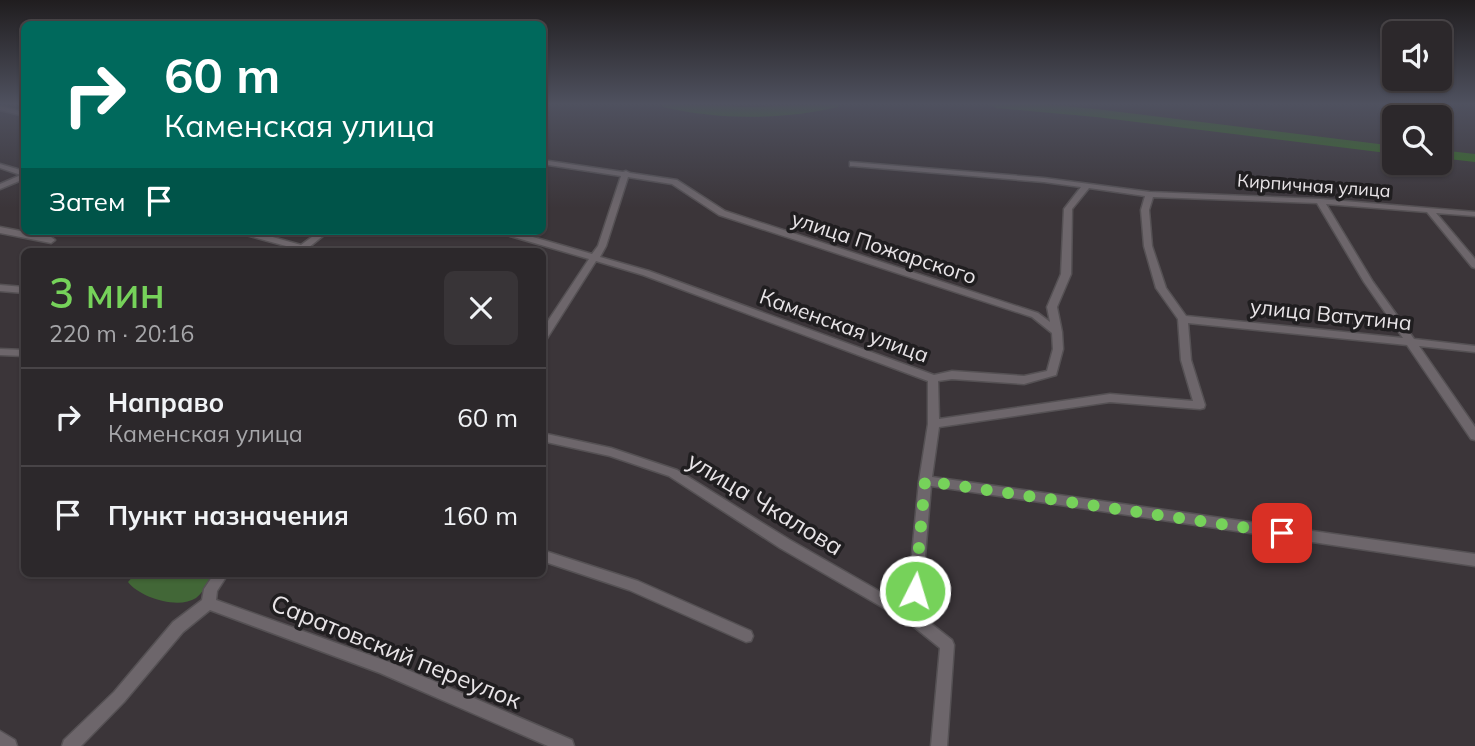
<!DOCTYPE html>
<html lang="ru">
<head>
<meta charset="utf-8">
<style>
  body { margin:0; font-family:Mulish,sans-serif; background:#383437; color:#f1f3f6; height:100vh; display:flex; flex-direction:column; font-size:26px; white-space:nowrap }
  * { box-sizing:border-box; margin:0 }
  p { font-size:23px; color:#a6a6a9 }
  .icon { flex:none; width:38px; height:38px; fill:none; stroke:currentColor; stroke-width:2; stroke-linecap:round; stroke-linejoin:round }
  .map { position:relative; flex:1; overflow:hidden }
  .panel { position:absolute; left:21px; top:248px; width:525px; height:329px; display:flex; flex-direction:column; background:#2c282b; border-radius:10px; box-shadow:0 2px 5px #0004,0 0 0 2px #484447 }
  .panel>* { flex:none }
  .guide { position:absolute; left:21px; top:21px; width:525px; height:214px; border-radius:10px; box-shadow:0 2px 5px #0004,0 0 0 2px #484447; background:#00695c; color:#fff; overflow:hidden }
  .buttons { position:absolute; left:1382px; top:21px; display:grid; gap:14px }
  .buttons a { display:grid; place-items:center; width:70px; height:70px; border-radius:10px; background:#2c282b; box-shadow:0 2px 5px #0004,0 0 0 2px #484447; font-size:35px }
  .pin { position:absolute; display:grid; place-items:center; width:60px; height:60px; color:#fff; margin:-30px; border-radius:14px; box-shadow:0 4px 10px #0006 }
  .me { position:absolute; width:77px; margin:-38px; rotate:5deg; stroke-linejoin:round; filter:drop-shadow(0 0 5px #0008) }
  .turn { display:flex; align-items:center; gap:24px; height:147px; padding:0 28px; font-size:32px }
  .turn .icon { width:91px; height:91px; stroke-width:2.5 }
  .turn b { display:block; font-size:49px; line-height:60px }
  .then { display:flex; align-items:center; height:66px; padding:0 28px; background:#0003; gap:14px; font-size:26px }
  .round { display:grid; place-items:center; flex:none; width:74px; height:74px; border-radius:10px; background:#383437 }
  .headline { display:flex; align-items:center; justify-content:space-between; height:119px; padding:0 28px }
  h1 { font-size:42px; font-weight:600; line-height:52px; color:#76d25a }
  ul { padding:0; list-style:none }
  li { display:flex; align-items:center; gap:21px; height:98px; padding:0 28px; border-top:2px solid #484447 }
  li div { flex:1 }
  li b { display:block; font-size:26px }
  li em { font-style:normal }
  .map>svg:first-child { display:block }
  .green { fill:#426737 }
  .lines { fill:none; stroke-linecap:round; stroke-linejoin:round }
  .river { fill:#346e20; fill-rule:evenodd }
  .street-casing { stroke:#555154; stroke-width:3 }
  .street { fill:#6d666b; fill-rule:evenodd }
  .route { stroke:#76d25a; stroke-width:12; stroke-dasharray:0 21.6 }
  .labels { text-anchor:middle; stroke-width:7; stroke-linejoin:round; paint-order:stroke }
  .far-street-label { font-size:18px; fill:#e8e4e7; stroke:#201e20 }
  .street-label { font-size:21px; fill:#e8e4e7; stroke:#201e20 }
  .near-street-label { font-size:24px; fill:#e8e4e7; stroke:#201e20 }
</style>
</head>
<body>
<div class="map">
<svg width="1475" height="746" viewBox="0 0 1475 746">
  <rect width="100%" height="100%" fill="#3b3539"/>
  <path class="green" d="M135 574H213V575C208 582 203 593 196 598 178 610 139 597 128 582Z"/>
  <g class="lines">
    <g class="river">
      <path d="M661 104 751 107 840 104 838 107C783 120 718 120 663 107Z"/>
      <path d="M989 104H1042L1096 109 1395 146V154L1096 117 996 108Z"/>
      <path d="M1440 150 1475 154V162L1440 158Z"/>
    </g>
    <defs>
      <g id="street">
        <path d="M0 106 24 112V116L0 110Z"/>
        <path d="M542 160 623 172 626 171 630 173 677 180 725 211 1038 313 1050 322 1047 307 1061 274 1064 209 1081 187 1044 182 853 166H850V162L1044 178 1150 192 1320 199 1475 212V216L1436 213 1475 259V268L1472 267 1427 212 1326 204 1373 282 1414 339 1475 346V352L1419 346 1475 427V440L1471 439 1407 345 1188 323 1191 360 1205 405 1204 408 1200 409 1110 402 939 427 932 477 1475 554V566L931 486 920 615 952 640 954 645 947 746H931L940 648 908 622 780 548 669 476 610 456 542 441V433L611 448 677 470 790 540 907 607 919 481 928 424V381L643 275 596 261 546 340 542 341V330L589 259 500 233 499 231H512L592 254 598 246 621 176 542 164ZM628 177 672 184 719 215 1032 317 1052 333 1053 349 1047 371 1024 376 952 371 934 375 649 271 600 257 606 246ZM1089 188 1145 196 1141 210 1144 246 1156 288 1178 319 1181 360 1193 401 1110 394 939 419 938 381 952 379 1024 384 1056 375 1063 349 1062 332 1057 307 1071 274 1072 209ZM1153 197 1317 203 1364 282 1403 338 1186 316 1166 288 1152 246 1149 210Z"/>
        <path d="M0 164 24 171V179L0 189V184L21 175 0 168Z"/>
        <path d="M0 227 51 237 55 240 51 243 0 233Z"/>
        <path d="M238 231H251L301 245 320 231H329L303 252H295L297 249 239 233Z"/>
        <path d="M0 285 24 287V293L0 291Z"/>
        <path d="M0 349 24 350V356L0 355Z"/>
        <path d="M542 550 638 581 751 631 753 636 751 641 746 642 629 590 542 561Z"/>
        <path d="M214 574H228L217 591 216 600 389 662 572 740 574 746H548L380 673 210 610 183 632 124 702 81 746H62L64 740 114 692 173 622 202 600 204 589Z"/>
        <path d="M0 731 15 740 17 746H0Z"/>
      </g>
    </defs>
    <use href="#street" class="street-casing"/>
    <use href="#street" class="street"/>
  </g>
  <linearGradient id="sky" x2="0" y2="1"><stop stop-color="#201d1f"/><stop offset="0.5" stop-color="#4f515f"/><stop offset="1" stop-color="#4f515f" stop-opacity="0"/></linearGradient>
  <rect width="1475" height="208" fill="url(#sky)"/>
  <g class="lines">
    <path class="route" d="M915 591 925 481 1282 533"/>
  </g>
  <g class="labels">
    <g class="far-street-label">
      <text transform="translate(1314 186) rotate(4)" y="6">Кирпичная улица</text>
    </g>
    <g class="street-label">
      <text transform="translate(884 248) rotate(18)" y="7">улица Пожарского</text>
      <text transform="translate(1331 315) rotate(6)" y="7">улица Ватутина</text>
      <text transform="translate(844 326) rotate(20)" y="7">Каменская улица</text>
    </g>
    <g class="near-street-label">
      <text transform="translate(765 504) rotate(31)" y="8">улица Чкалова</text>
      <text transform="translate(396 652) rotate(22)" y="8">Саратовский переулок</text>
    </g>
  </g>
</svg>
<div class="buttons">
<a><svg class="icon" aria-label="sound" viewBox="0 0 24 24"><path d="M4 9h4l5-4v14l-5-4H4zM17 9q2 3 0 6"/></svg></a>
<a><svg class="icon" aria-label="search" viewBox="0 0 24 24"><circle cx="10" cy="10" r="6"/><path d="M15 15l6 6"/></svg></a>
</div>
<div class="pin" style="left:1282px;top:533px;background:#d93025"><svg class="icon" aria-label="arrive" viewBox="0 0 24 24"><path d="M6 21V4h12l-3 4 3 4H6"/></svg></div>
<svg class="me" style="left:915px;top:591px" viewBox="-20 -20 40 40"><circle r="17" fill="#76d25a" stroke="#fff" stroke-width="3"/><path d="M0-11L8 9 0 5-8 9z" fill="#fff"/></svg>
<div class="guide">
<div class="turn"><svg class="icon" aria-label="right" viewBox="0 0 24 24"><path d="M7 20v-9h11M14 6l5 5-5 5"/></svg><div><b>60 m</b>Каменская улица</div></div>
<div class="then">Затем<svg class="icon" aria-label="arrive" viewBox="0 0 24 24"><path d="M6 21V4h12l-3 4 3 4H6"/></svg></div>
</div>
<section class="panel">
<div class="headline"><div><h1>3 мин</h1><p>220 m · 20:16</p></div><a class="round"><svg class="icon" aria-label="close" viewBox="0 0 24 24"><path d="M6 6l12 12M18 6L6 18"/></svg></a></div>
<ul>
<li><svg class="icon" aria-label="right" viewBox="0 0 24 24"><path d="M7 20v-9h11M14 6l5 5-5 5"/></svg><div><b>Направо</b><p>Каменская улица</p></div><em>60 m</em></li>
<li><svg class="icon" aria-label="arrive" viewBox="0 0 24 24"><path d="M6 21V4h12l-3 4 3 4H6"/></svg><div><b>Пункт назначения</b></div><em>160 m</em></li>
</ul>
</section>
</div>
</body>
</html>
